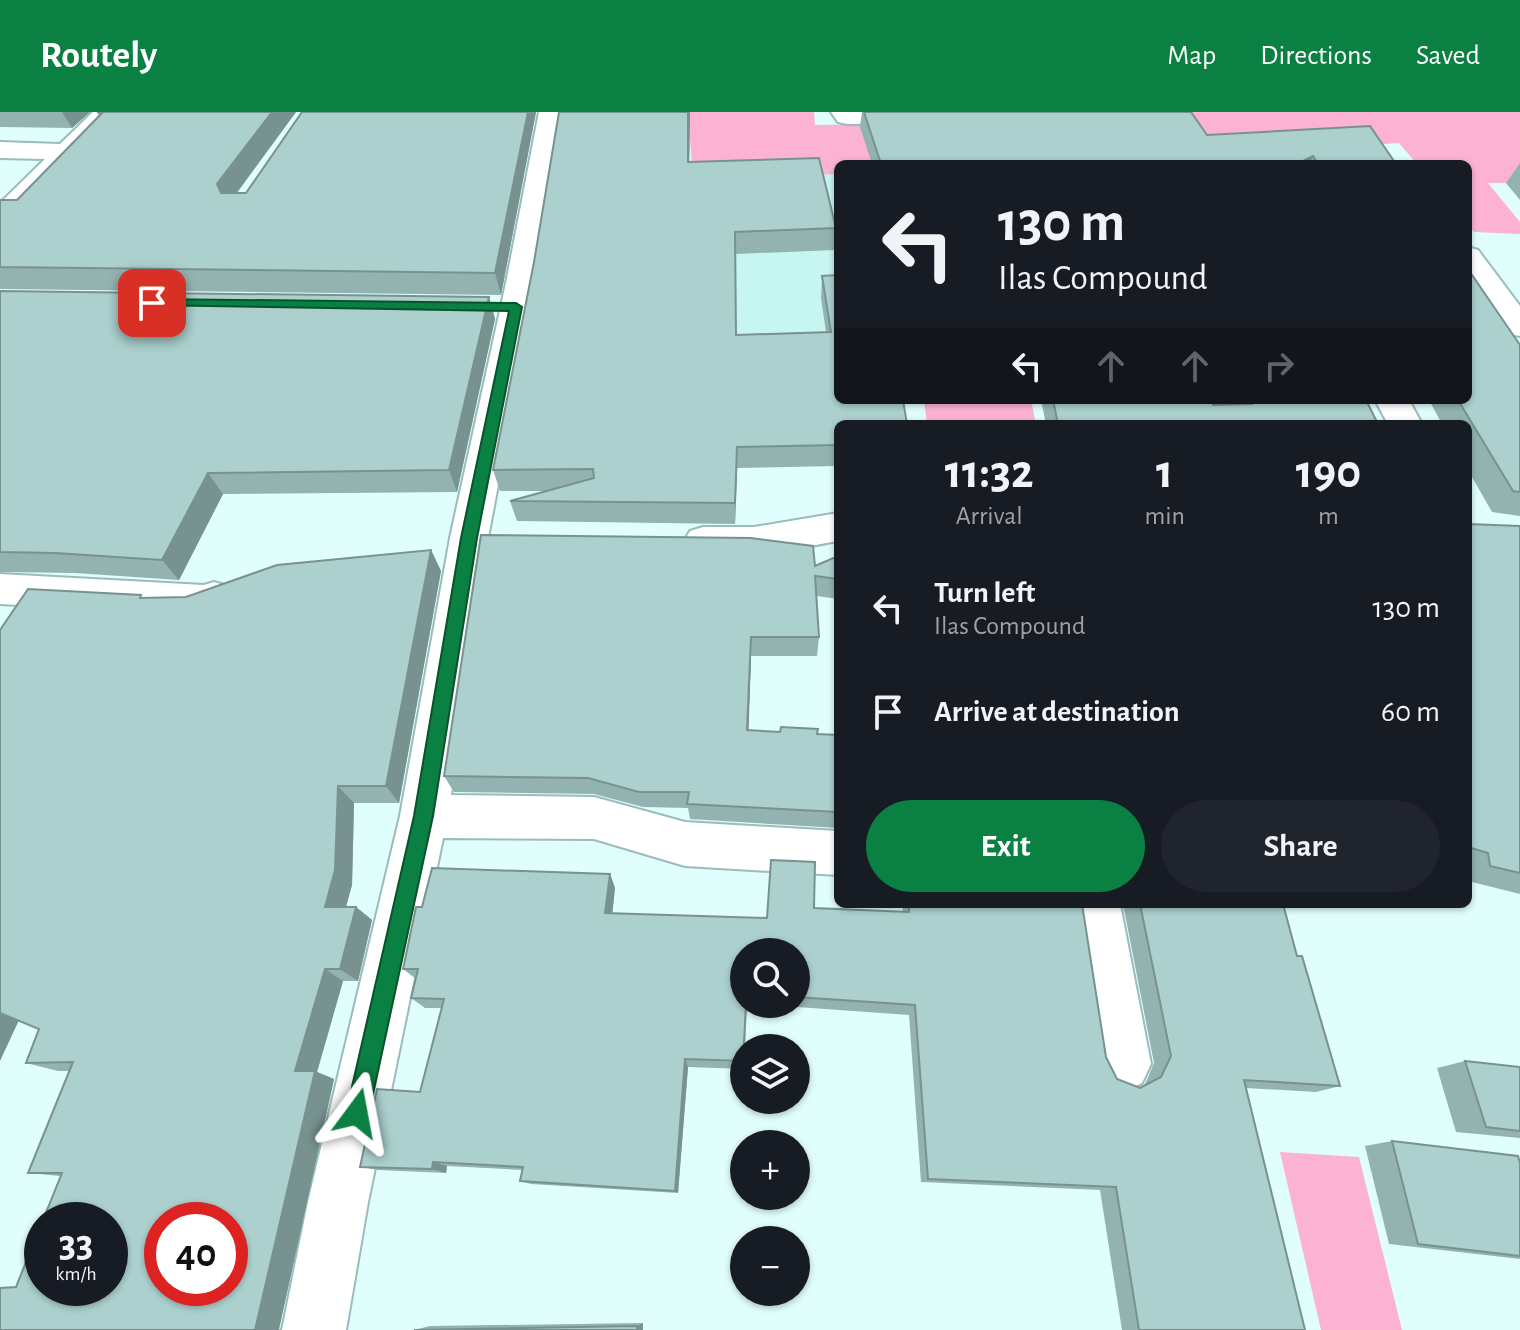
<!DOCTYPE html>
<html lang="en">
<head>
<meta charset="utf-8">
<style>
  body { margin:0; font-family:"Alegreya Sans",sans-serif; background:#20242c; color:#f1f3f6; height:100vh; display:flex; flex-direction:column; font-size:30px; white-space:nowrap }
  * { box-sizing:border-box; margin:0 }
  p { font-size:26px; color:#9ea1a6 }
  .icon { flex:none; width:44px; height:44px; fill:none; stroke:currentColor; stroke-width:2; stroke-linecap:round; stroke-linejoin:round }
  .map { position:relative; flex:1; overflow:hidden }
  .sheet { position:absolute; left:834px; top:308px; width:638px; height:488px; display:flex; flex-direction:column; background:#171b24; border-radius:12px; box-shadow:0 2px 6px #0004 }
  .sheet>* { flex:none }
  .hud { position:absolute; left:834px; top:48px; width:638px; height:244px; border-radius:12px; box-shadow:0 2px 6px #0004; background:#171b24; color:#f1f3f6; overflow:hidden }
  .fabs { position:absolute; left:730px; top:826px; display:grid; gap:16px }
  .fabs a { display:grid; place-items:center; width:80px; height:80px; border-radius:50%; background:#171b24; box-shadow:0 2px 6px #0004; font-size:40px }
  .speed { position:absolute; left:24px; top:1090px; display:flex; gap:16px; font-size:40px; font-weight:700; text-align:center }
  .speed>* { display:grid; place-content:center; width:104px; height:104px; border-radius:50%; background:#171b24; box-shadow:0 2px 6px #0004; line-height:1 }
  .speed small { font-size:20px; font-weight:400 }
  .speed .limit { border:12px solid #d22; background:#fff; color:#111 }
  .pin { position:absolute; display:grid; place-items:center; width:68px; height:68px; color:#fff; margin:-34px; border-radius:16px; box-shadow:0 4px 12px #0006 }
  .me { position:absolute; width:88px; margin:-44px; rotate:13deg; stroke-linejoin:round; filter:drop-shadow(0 0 6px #0008) }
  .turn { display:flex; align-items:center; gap:28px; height:168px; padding:0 32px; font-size:36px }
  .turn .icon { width:104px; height:104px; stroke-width:2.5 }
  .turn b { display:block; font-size:56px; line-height:68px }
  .lanes { display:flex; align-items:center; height:76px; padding:0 32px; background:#0003; justify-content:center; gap:40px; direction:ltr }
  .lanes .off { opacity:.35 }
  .eta { display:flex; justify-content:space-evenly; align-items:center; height:136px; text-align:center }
  .eta b { font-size:48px; font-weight:600; line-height:56px }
  .button { display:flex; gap:16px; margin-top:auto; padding:16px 32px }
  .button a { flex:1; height:92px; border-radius:48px; background:#0b8043; color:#fff; font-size:32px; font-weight:600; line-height:92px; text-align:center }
  .button a+a { background:#20242c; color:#f1f3f6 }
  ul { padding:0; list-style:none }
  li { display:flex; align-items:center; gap:24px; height:104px; padding:0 32px }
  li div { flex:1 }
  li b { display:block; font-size:30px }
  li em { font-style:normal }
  header { display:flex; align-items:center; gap:48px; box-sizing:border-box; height:112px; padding:0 40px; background:#0b8043; color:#fff }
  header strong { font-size:38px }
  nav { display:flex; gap:44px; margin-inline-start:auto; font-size:28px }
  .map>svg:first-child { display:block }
  .built { fill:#c6f5f2 }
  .green { fill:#fcb3d3 }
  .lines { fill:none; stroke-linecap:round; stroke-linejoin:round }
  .minor-casing { stroke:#99bdbb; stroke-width:4 }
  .minor { fill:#fff; fill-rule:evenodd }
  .wall { fill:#93b3b1 }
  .shaded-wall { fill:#789290 }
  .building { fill:#abd0ce; stroke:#789290; stroke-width:2; fill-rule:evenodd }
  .route { fill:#0b8043; stroke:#07532c; stroke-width:2 }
</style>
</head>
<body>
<header>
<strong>Routely</strong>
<nav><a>Map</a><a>Directions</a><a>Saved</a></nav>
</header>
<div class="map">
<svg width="1520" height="1218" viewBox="0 0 1520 1218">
  <rect width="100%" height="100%" fill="#e0fefc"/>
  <path class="built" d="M838 62V277L540 166 693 68Z"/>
  <g class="green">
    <path d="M688 0H814L815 13 1130 9 1126 0H1520V71H1488L1520 110V122L1474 120 1468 113V52H1417L1399 31 1078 52H838V62L693 68Z"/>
    <path d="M924 288H1031L1036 312H927Z"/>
    <path d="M1280 1040 1359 1045 1402 1218H1321Z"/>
  </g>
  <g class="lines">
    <defs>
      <g id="minor">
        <path d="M93 0H119L17 105H0V91L45 47 0 46V30L60 32Z"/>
        <path d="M539 0H563L536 171 488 426 451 683 594 685 685 710 838 719V763L685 754 594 727 443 726 368 1090 346 1218H282L308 1090 400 704 450 426 506 171Z"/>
        <path d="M831 0H930L933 4 930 9 921 11 847 12 838 10Z"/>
        <path d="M1468 135 1478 138 1520 194V224L1509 222 1468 164Z"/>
        <path d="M1195 288H1229L1237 312H1203Z"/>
        <path d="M1375 288H1409L1422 312H1388Z"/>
        <path d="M838 401V429C791 437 736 453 690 439L684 429 690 419 703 415H754Z"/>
        <path d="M0 462 204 473 214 470 228 474 234 485 228 496 204 503 0 492Z"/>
        <path d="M1070 792H1120L1151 952 1142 971 1123 980 1104 971 1095 952Z"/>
      </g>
    </defs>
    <use href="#minor" class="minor-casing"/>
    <use href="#minor" class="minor"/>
  </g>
  <g class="wall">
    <path d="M0 0H90L72 16 0 15Z"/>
    <path d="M97 0H296L236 81H246L536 0 501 183 0 177V88H17L99 4Z"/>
    <path d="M690 0 689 50 836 116 835 138 736 142V223L826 220 821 186 822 164 838 163V354L737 356 735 412 517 409 510 389 547 379H500L493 358 534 150Z"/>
    <path d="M862 0 1207 23 1396 52H872L860 15Z"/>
    <path d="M1520 51V88L1506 71Z"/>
    <path d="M0 179 489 185 495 207 457 380 223 382 179 468 75 461 0 460Z"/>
    <path d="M1520 233V404L1492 400 1468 358V312H1442L1429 288H1468Z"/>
    <path d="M1041 288H1211L1213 293H1233L1232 288H1366L1378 312H1046Z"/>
    <path d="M1468 412 1520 414V782L1468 769Z"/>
    <path d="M431 438 441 459 399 691H354L352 773 346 795H356L372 808 358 869H343L317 960 334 967 279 1217 280 1218H0L60 1064 28 1061 69 959H58L26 951 39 917 19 909 144 486 186 485Z"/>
    <path d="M838 444V487L817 484 819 525 817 544H751L748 618 838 623V716L690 707 688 696 643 695 594 682 454 680 444 664 815 454Z"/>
    <path d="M610 762 615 776 612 802 767 806 814 796 903 800 902 792H1082L1106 945 1117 967 1139 975 1145 972 1154 951 1123 792H1283L1297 844 1340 974 1316 980 1246 976 1305 1218H1122L1100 1078 921 1070 909 903 755 892H796V840H744V892H747L744 957 688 955 678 1081 531 1072 520 1069 522 1058 447 1054 446 1061 378 1058 360 1055 420 980 442 896H425L411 886 416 867 403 857 422 795Z"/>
    <path d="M1465 949 1520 955V1026L1456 1020 1437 956Z"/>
    <path d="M1392 1029 1520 1051V1147L1389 1132 1365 1034Z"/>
    <path d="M643 1211V1218H414L430 1214Z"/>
  </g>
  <g class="shaded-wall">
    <path d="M62 0H90L72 16Z"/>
    <path d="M272 0H296L228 93 217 72Z"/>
    <path d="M528 0H536L501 183 495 161Z"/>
    <path d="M688 0H690L689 72 688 50Z"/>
    <path d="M1313 44 1309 52H1297Z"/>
    <path d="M489 185 495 207 457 380 449 358Z"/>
    <path d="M737 335V356L735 412V391Z"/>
    <path d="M208 361 223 382 179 468 162 448Z"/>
    <path d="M431 438 441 459 399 691 386 674Z"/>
    <path d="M751 525V544L748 636 747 618Z"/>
    <path d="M338 674 354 691 352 773 342 808 325 795Z"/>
    <path d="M610 762 615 776 611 814 605 801Z"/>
    <path d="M356 795 372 808 358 869 340 857Z"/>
    <path d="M325 857 343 869 317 960 334 967 279 1217 280 1218H255L295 959Z"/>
    <path d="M0 899 20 906 0 949Z"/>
    <path d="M685 947 688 955 678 1081 675 1079Z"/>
    <path d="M433 1050 447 1054 446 1061 432 1057Z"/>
    <path d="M643 1211V1218H637V1214Z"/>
  </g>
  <g class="building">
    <path d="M97 0H272L217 72 221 81H246L302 0H528L495 161 0 155V88H17L102 1Z"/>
    <path d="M559 0H688V50L819 46 836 116 735 120 736 223 831 220 822 164 838 163V288H903L907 312H838V333L737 335 735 391 510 389 594 366 593 357 493 358 534 150Z"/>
    <path d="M864 0H1191L1207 23 1370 14 1396 52H1318L1313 44 1297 52H881Z"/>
    <path d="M1468 157 1520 233V380L1513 379 1458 288H1468Z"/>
    <path d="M0 179 489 185 449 358 208 361 162 448 55 441 0 440Z"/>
    <path d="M1053 288H1211L1213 293 1252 292 1251 288H1366L1378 312H1058Z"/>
    <path d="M1468 412 1520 414V761L1490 754 1488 741 1468 735Z"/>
    <path d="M481 423 751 426 813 434 815 454 838 444V467L815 464 819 525H751L747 618 780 620 781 615 818 617 817 622 838 623V700L687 692 689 680H639L588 666 444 664Z"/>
    <path d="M431 438 386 674H338L335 758 325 795H356L340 857H325L295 959H315L255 1218H0V1176L16 1175 42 1110V1176H110V1108H43L62 1061H28L73 950 26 951 39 917 0 901V518L28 477 141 483 140 486 186 485 277 453ZM162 1108H230V1176H162Z"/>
    <path d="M771 748 815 750 814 796 909 800V792H1082L1106 945 1117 967 1140 976 1161 965 1171 944 1140 792H1283L1297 844H1302L1340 974 1244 968 1305 1218H1139L1116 1075 928 1067 915 893 796 885V840H744V892H746L743 949 685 947 675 1079 520 1069 523 1055 433 1050 432 1057 360 1055 377 977 420 980 444 887 411 886 418 857H403L416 795H422L432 756 610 762 605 801 767 806Z"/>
    <path d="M1465 949 1520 955V1019L1486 1015Z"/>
    <path d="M1392 1029 1518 1044 1520 1051V1144L1418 1132Z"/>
    <path d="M637 1214V1218H414Z"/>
  </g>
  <path class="route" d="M152 187 516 191 522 195 477 426 433 704 369 1001 366 1009 357 1012 349 1009 346 1001 414 704 461 426 509 199 147 193 146 191Z"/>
</svg>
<div class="fabs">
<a><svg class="icon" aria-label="search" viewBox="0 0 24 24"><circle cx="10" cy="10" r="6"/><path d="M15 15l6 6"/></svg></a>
<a><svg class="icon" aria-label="layers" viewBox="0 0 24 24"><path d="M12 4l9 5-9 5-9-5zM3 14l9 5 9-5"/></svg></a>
<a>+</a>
<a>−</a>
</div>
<div class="speed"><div>33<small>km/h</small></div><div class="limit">40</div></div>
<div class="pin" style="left:152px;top:191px;background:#d93025"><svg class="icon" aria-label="arrive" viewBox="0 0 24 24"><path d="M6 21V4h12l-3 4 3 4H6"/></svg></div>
<svg class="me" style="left:357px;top:1001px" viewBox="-20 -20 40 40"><path d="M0-17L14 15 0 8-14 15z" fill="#0b8043" stroke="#fff" stroke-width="4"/></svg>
<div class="hud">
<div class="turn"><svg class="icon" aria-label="left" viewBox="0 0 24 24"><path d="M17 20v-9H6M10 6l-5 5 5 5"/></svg><div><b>130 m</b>Ilas Compound</div></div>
<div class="lanes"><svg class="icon" aria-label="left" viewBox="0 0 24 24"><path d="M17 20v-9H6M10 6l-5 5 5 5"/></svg><svg class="icon off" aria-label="ahead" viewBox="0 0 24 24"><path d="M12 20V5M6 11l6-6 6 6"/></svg><svg class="icon off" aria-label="ahead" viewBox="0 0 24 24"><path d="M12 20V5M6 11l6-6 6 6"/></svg><svg class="icon off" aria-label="right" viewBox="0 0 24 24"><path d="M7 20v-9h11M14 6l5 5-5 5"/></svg></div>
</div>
<section class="sheet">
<div class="eta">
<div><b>11:32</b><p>Arrival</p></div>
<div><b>1</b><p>min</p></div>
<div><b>190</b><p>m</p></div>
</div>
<ul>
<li><svg class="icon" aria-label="left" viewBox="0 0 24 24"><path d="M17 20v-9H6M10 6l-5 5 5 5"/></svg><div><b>Turn left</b><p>Ilas Compound</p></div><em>130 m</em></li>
<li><svg class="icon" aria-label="arrive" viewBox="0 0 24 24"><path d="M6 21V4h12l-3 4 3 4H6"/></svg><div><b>Arrive at destination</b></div><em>60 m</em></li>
</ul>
<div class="button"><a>Exit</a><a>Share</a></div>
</section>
</div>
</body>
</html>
